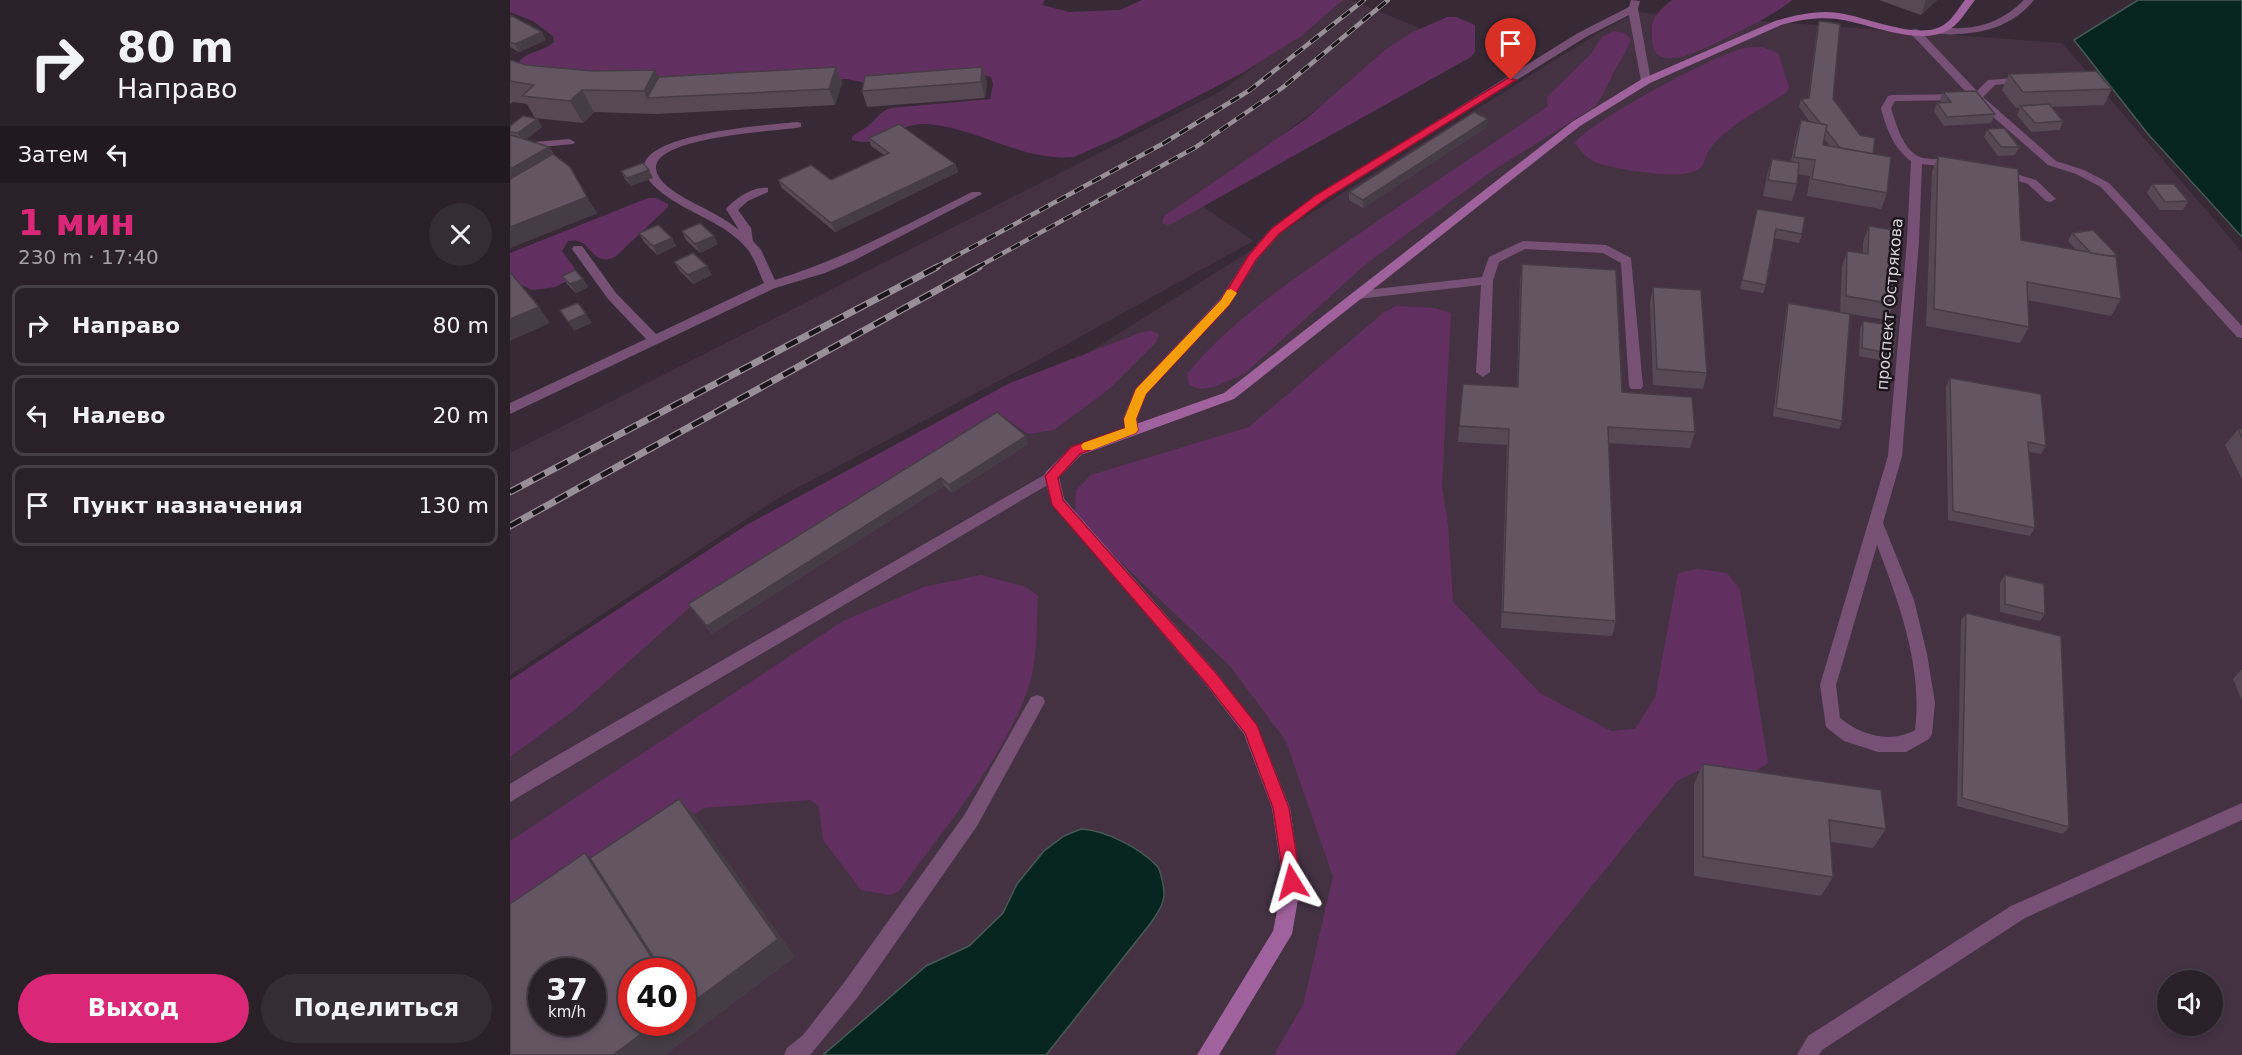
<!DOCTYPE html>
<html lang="ru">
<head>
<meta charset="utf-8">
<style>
  body { margin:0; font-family:"DejaVu Sans",sans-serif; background:#352d34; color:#f1f3f6; height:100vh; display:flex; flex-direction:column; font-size:22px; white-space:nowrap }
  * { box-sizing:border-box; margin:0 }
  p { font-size:20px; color:#a5a3a8 }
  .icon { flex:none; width:33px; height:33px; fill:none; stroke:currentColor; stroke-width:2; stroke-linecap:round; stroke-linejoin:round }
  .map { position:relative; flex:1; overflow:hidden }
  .side { display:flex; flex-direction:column; background:#292028; width:510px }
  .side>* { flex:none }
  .banner { background:#292028; color:#f1f3f6; overflow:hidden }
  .controls { position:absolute; left:1647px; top:970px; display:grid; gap:12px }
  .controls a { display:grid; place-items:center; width:66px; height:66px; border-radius:50%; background:#292028; box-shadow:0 3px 9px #0003,0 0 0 2px #453e45; font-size:30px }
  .speed { position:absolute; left:18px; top:958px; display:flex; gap:12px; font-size:30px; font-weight:700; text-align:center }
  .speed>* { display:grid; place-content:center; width:78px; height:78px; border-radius:50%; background:#292028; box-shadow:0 3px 9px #0003,0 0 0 2px #453e45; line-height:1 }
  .speed small { font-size:15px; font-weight:400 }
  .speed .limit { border:9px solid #d22; background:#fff; color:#111 }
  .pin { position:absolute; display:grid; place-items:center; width:51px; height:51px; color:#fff; margin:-62px -26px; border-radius:50% 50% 50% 0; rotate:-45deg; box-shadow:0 0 6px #0007 }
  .pin .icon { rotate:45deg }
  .me { position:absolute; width:66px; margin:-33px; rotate:352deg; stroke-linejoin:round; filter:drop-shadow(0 0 4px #0008) }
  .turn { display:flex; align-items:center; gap:21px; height:126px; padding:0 18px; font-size:27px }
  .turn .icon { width:78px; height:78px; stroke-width:2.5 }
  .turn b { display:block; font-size:42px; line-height:51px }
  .then { display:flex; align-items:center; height:57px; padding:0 18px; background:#0003; gap:12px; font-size:22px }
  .round { display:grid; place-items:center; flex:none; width:63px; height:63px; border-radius:32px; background:#352d34 }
  .overview { display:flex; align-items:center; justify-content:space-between; height:102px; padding:0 18px }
  h1 { font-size:36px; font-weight:700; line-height:45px; color:#db2777 }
  .primary-button { display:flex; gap:12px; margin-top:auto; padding:12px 18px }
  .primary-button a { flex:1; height:69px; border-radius:36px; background:#db2777; color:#fff; font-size:24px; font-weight:700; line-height:69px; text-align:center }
  .primary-button a+a { background:#352d34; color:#f1f3f6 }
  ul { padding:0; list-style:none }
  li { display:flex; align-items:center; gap:18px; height:81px; margin:0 12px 9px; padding:0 6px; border:3px solid #453e45; border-radius:12px }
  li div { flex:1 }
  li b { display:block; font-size:22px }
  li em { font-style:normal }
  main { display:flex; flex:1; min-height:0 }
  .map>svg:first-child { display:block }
  .built { fill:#443243; fill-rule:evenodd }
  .green { fill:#623060 }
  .water { fill:#05251e; stroke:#455956; stroke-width:1.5 }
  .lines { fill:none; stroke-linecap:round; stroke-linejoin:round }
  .lane { fill:#775175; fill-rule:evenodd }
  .secondary { fill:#9f629c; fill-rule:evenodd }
  .rail-far1-casing { stroke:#998f98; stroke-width:4.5 }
  .rail-casing { stroke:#998f98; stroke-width:7 }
  .rail-far1 { stroke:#1b151b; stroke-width:3; stroke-dasharray:10; stroke-linecap:butt }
  .rail { stroke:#1b151b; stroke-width:4.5; stroke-dasharray:13; stroke-linecap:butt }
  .wall { fill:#564955; fill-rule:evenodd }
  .shaded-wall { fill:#463c45 }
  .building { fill:#645563; stroke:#463c45; stroke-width:1.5; fill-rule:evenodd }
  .route { fill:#e11d48; stroke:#92132f; stroke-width:1.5 }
  .slow { fill:#f59e0b }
  .labels { text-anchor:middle; stroke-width:5; stroke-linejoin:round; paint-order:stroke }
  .street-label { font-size:16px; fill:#dbd3da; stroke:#1b151b }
</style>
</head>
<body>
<main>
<section class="side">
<div class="banner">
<div class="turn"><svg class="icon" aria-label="right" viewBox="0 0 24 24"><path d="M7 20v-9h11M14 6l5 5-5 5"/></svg><div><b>80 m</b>Направо</div></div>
<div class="then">Затем<svg class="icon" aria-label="left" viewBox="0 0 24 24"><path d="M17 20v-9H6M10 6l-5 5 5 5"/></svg></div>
</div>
<div class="overview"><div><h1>1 мин</h1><p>230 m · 17:40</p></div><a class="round"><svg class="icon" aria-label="close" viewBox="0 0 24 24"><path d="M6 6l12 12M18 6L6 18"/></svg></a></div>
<ul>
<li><svg class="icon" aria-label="right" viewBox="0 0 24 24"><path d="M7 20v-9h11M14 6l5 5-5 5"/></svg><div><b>Направо</b></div><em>80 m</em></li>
<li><svg class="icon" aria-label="left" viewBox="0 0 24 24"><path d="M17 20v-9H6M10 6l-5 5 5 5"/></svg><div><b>Налево</b></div><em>20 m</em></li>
<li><svg class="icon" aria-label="arrive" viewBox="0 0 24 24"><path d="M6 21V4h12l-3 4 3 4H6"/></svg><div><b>Пункт назначения</b></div><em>130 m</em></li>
</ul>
<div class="primary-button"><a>Выход</a><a>Поделиться</a></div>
</section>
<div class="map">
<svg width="1732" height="1055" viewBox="0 0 1732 1055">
  <rect width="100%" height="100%" fill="#372a36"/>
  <g class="built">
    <path d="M831 0H841L912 29 685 201 743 241 530 359 270 497 0 675V453L713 90Z"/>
    <path d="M1127 12 1552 43 1732 252V1055H0V711L177 604 1085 35ZM32 972H82V1023H32ZM122 972H172V1023H122ZM1658 981H1702V1026H1658Z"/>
  </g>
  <g class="green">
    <path d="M0 0H535L532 5 559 12 610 10 632 0H833L791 36 734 72 609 137 564 157C512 162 467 127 416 124 388 122 371 149 342 140V137C347 132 353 130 358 126 367 119 370 111 381 108L480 99 483 84 481 77 470 74 356 83 337 79 123 89 7 66C11 52 34 52 44 42L43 36 23 21 0 12Z"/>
    <path d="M1162 0H1282C1268 14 1196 49 1175 56 1168 58 1155 60 1148 55 1142 50 1142 40 1142 33 1140 18 1151 9 1162 0Z"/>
    <path d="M937 17H946L965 25V52L961 57 667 221 658 225 652 223 654 216 796 119 875 50 901 33Z"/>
    <path d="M1104 31 1115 33 1121 39C1116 54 1107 64 1101 78 1095 89 1092 98 1084 107L982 171 856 264 734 374 704 387 689 389 679 385 677 374C720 322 776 284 831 246 899 199 969 153 1038 106L1037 97 1081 54 1092 37Z"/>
    <path d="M1252 47 1268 53 1279 87 1276 93C1251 109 1220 124 1201 147 1196 153 1195 163 1190 168 1175 182 1104 169 1085 162 1076 158 1071 151 1065 143 1082 120 1203 56 1234 48 1239 47 1246 47 1252 47Z"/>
    <path d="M138 198H146L158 204V207L105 257C79 268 83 236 58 241L52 251 67 272 65 277 45 287 32 289 22 290 12 285 0 290V253Z"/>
    <path d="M886 306 925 308 941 313 932 486 938 525 943 602 1030 693 1101 731 1125 729 1145 698 1168 573 1188 569 1217 573 1230 590 1258 763 1239 776 1187 771 1167 781 945 1055H764L793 1005 823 877 776 741 720 666 579 532 565 515 566 490 581 475 739 427 873 313Z"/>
    <path d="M642 331 649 334 646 342 598 390 544 430 518 434 496 418 487 419 178 609 63 711 0 757V680L238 524 500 383 632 332Z"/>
    <path d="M471 575 516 587 528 596C526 627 528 663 517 692 489 765 434 828 389 891L380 895 351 890 313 840 309 806 300 800 194 808 0 940V841L333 621 414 587Z"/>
  </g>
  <g class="water">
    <path d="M1628 0H1732V237L1638 134 1564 40Z"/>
    <path d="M571 829C595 830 630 848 647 866 651 871 654 887 654 894 654 905 646 915 640 924L536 1055H313L416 966 459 946 493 913 507 884 534 851 554 836Z"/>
  </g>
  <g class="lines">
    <g class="lane">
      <path d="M1121 0 1130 1 1128 9 1141 81 1140 83 1131 81 1119 15 1076 37 814 200 769 234 747 260 719 305 636 394 627 419 629 430 622 435 617 434 613 419 625 389 710 299 738 255 761 228 806 196 1068 33 1119 7Z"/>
      <path d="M1514 0H1524C1505 24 1477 33 1447 34 1439 35 1430 35 1424 31 1431 26 1443 29 1453 28 1477 27 1497 17 1514 0Z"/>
      <path d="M1405 29 1409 30 1467 91 1478 80 1518 77V81L1514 82 1485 85 1473 97 1546 161 1574 170 1599 183 1732 326V338L1727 337 1591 187 1566 174 1538 165 1464 100 1385 101 1381 108C1386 124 1393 150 1410 157 1415 159 1423 159 1429 159 1437 160 1446 160 1452 165L1446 168 1412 164 1409 241 1392 456 1373 523 1404 600 1417 654 1425 703 1422 734 1419 739 1396 752H1368L1334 741 1316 727 1310 685 1378 456 1397 241 1401 161C1384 149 1376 128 1371 108L1378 96 1382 95 1458 94 1401 34V30ZM1367 545C1389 603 1413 667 1405 730 1380 744 1351 735 1330 718L1326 685Z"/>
      <path d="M287 122 291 123V127C270 132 100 137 158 187 178 203 208 212 229 230L216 209C226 198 243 186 258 188V192L238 201 228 210 241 228 243 241 251 250 265 280C334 259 397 224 462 192H470L472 194 343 261 315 273 265 288 0 414V403L136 339 98 299 62 249 64 246H72L106 293 146 334 254 283C249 273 245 259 238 250 216 222 178 214 151 192 78 135 262 125 287 122Z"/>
      <path d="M59 139 65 142 63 144 0 150V144Z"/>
      <path d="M1490 169 1526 180 1546 199 1540 202 1536 201 1518 184 1486 174V170Z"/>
      <path d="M1013 241 1096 245 1121 258 1133 386 1131 389H1121L1119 386 1111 263 1093 253 1015 249 989 262 983 280 980 372 973 377 966 372 971 285 848 299 842 295 848 291 972 277 979 257Z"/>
      <path d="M541 471 548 476 546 480 0 802V784L41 759Z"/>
      <path d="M527 695 533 697 535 702 467 826 347 998 300 1055H274L277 1048 293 1035 333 984 455 814 521 697Z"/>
      <path d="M1732 803V820L1515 918 1312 1050 1309 1055H1287L1298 1036 1501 906Z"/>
    </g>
    <path class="secondary" d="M1455 0H1465C1457 10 1449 25 1437 31 1407 46 1358 23 1327 19 1308 17 1289 20 1271 25L1140 83 1070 126 724 399 571 455 549 477 554 499 706 672 747 725 780 808 791 882 782 934 709 1055H687L763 931 773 882 762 808 734 734 694 682 542 505 534 476 536 472 561 447 714 393 1062 122 1132 79 1265 21C1286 15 1307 10 1329 13 1356 17 1405 39 1430 27 1441 22 1448 9 1455 0Z"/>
    <defs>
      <g id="rail-far1">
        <path d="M424 268 654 143 740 90 854 0"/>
        <path d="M466 268 686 147 772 88 878 0"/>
      </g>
      <g id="rail">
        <path d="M0 492 427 267"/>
        <path d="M0 526 469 267"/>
      </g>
    </defs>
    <use href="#rail-far1" class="rail-far1-casing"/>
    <use href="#rail" class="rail-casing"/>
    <use href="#rail-far1" class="rail-far1"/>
    <use href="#rail" class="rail"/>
  </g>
  <g class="wall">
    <path d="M1369 0H1427L1411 15Z"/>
    <path d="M0 15 36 40 9 52 0 47Z"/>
    <path d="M1309 21 1323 99 1363 154 1377 193 1371 209 1297 196 1300 176 1288 174 1287 184 1282 201 1253 196 1257 175 1262 159 1281 162 1286 136 1291 120 1300 122 1289 107 1291 99 1298 98 1307 29ZM1314 139 1317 142 1320 146 1313 145Z"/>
    <path d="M0 60 16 65 149 77 326 67 332 83 325 105 145 114 84 112 73 123 25 118 17 104 3 102 0 104Z"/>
    <path d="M472 67 477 82 475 98 357 107 352 91Z"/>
    <path d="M1499 74 1602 89 1594 105 1541 107 1553 121 1550 130 1521 132 1507 115 1510 108H1506L1492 90Z"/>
    <path d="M1433 92 1485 114 1481 123 1434 126 1424 111 1427 103H1432L1430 100Z"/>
    <path d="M27 119 32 127 16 139 39 147 87 213 0 248V126Z"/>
    <path d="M977 127 853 208 839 200V192Z"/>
    <path d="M1477 129 1509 147 1505 155 1488 156 1474 137Z"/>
    <path d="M359 138 445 164 448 172 325 232 272 188 268 180H321L374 155 361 146Z"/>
    <path d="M1428 156 1511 240 1566 250 1558 241 1562 233 1607 255 1606 257 1611 299 1601 316 1518 300 1519 327 1510 343 1416 326 1422 172Z"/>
    <path d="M139 170 143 178 121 186 115 179 111 171Z"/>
    <path d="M1642 184 1678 201 1673 210H1650L1637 193Z"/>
    <path d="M1247 209 1292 234 1289 243 1264 238 1256 285 1253 293 1230 289Z"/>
    <path d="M1359 226 1384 304 1377 320 1340 314 1332 421 1329 429 1263 416 1276 311 1278 303 1330 312 1332 267 1337 251 1353 254V242Z"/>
    <path d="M172 231 208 244 190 253 176 240Z"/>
    <path d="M129 233 162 238 166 246 147 255 134 242Z"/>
    <path d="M164 262 202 275 183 284 169 270Z"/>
    <path d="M1012 264 1112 392 1185 432 1180 448 1099 443 1106 621 1102 636 991 628 997 445 948 442 949 426 1007 387 1010 280Z"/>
    <path d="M52 276 73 279 78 287 66 293 57 284Z"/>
    <path d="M1143 287 1197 373 1193 389 1143 385 1140 303Z"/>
    <path d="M1353 321 1384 354 1380 362 1349 356 1350 329Z"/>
    <path d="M1440 378 1536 446 1531 454 1519 452 1525 528 1520 536 1438 520 1436 386Z"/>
    <path d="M487 412 518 444 442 493 434 486 202 634 178 604Z"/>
    <path d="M1728 429H1732V479L1715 445Z"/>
    <path d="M1495 575 1535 614 1530 621 1490 612V583Z"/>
    <path d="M1456 613 1559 827 1553 834 1447 806 1451 621Z"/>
    <path d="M1732 669V701L1723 679Z"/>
    <path d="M1193 764 1376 829 1363 848 1321 842 1323 877 1311 896 1184 876V784Z"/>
  </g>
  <g class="shaded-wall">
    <path d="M1416 0H1427L1411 15Z"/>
    <path d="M32 32 36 40 9 52 5 44Z"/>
    <path d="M326 67 332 83 325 105 319 89Z"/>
    <path d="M472 67 477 82 475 98 471 82Z"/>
    <path d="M145 70 156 92 137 98 134 91Z"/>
    <path d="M72 90 84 112 73 123 60 101Z"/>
    <path d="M27 119 32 127 13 142 8 133Z"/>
    <path d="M978 119 977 127 853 208V200Z"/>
    <path d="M39 147 52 170 0 201V169Z"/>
    <path d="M445 164 448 172 325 232 321 223Z"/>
    <path d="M139 170 143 178 121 186 117 178Z"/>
    <path d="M77 197 87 213 0 248V227Z"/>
    <path d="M204 236 208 244 190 253 185 244Z"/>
    <path d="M162 238 166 246 147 255 143 246Z"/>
    <path d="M197 266 202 275 183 284 178 275Z"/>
    <path d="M73 279 78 287 66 293 60 284Z"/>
    <path d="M29 307 40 323 0 341V319Z"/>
    <path d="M76 314 82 323 64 331 58 322Z"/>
    <path d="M516 436 518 444 442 493 439 485Z"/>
    <path d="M431 478 434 486 202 634 197 626Z"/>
    <path d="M169 799 187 818 285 957 155 1055H103L146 1023H172Z"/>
    <path d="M75 853 101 877 163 972H151Z"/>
  </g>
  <g class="building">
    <path d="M0 15 32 32 5 44 0 42Z"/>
    <path d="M1309 21 1330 24 1323 99 1350 135 1365 138 1363 154 1330 148 1316 130 1317 125 1311 124 1291 99 1299 98Z"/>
    <path d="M0 60 16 65 83 71 145 70 134 91 72 90 60 101 12 96 24 85 0 81Z"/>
    <path d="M326 67 319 89 137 98 149 77Z"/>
    <path d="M472 67 471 82 352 91 355 76Z"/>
    <path d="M1586 71 1602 89 1513 92 1499 74Z"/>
    <path d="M1466 91 1485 114 1437 117 1427 103 1441 102 1433 92Z"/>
    <path d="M1539 104 1553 121 1525 123 1510 106Z"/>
    <path d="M964 112 978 119 853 200 839 192Z"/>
    <path d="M13 116 27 119 8 133 0 132V126Z"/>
    <path d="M1291 120 1317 125 1313 145 1381 157 1377 193 1302 179 1305 160 1284 157Z"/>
    <path d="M389 124 445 164 321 223 268 180 301 165 321 180 379 153 359 138Z"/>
    <path d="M1494 128 1509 147H1491L1477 129Z"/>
    <path d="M0 135H1L39 147 0 169Z"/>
    <path d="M43 154 60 167 77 197 0 227V179Z"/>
    <path d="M1428 156 1508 169 1511 240 1606 257 1611 299 1517 282 1519 327 1424 309Z"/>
    <path d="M1262 159 1289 163 1287 184 1258 180Z"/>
    <path d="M133 163 139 170 117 178 111 171Z"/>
    <path d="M1642 184H1664L1678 201 1655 202Z"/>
    <path d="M1247 209 1295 217 1292 234 1266 229 1256 285 1232 280Z"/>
    <path d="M190 223 204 236 185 244 172 231Z"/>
    <path d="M148 225 162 238 143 246 129 233Z"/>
    <path d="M1359 226 1384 230V304L1336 296 1337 251 1358 254Z"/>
    <path d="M1583 230 1607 255 1600 256 1581 253 1562 233Z"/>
    <path d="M183 253 197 266 178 275 164 262Z"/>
    <path d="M1012 264 1106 270 1112 392 1182 397 1185 432 1098 427 1106 621 993 612 999 429 949 426 953 384 1008 387Z"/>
    <path d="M65 270 73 279 60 284 52 276Z"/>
    <path d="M0 272 29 307 0 319Z"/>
    <path d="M1143 287 1191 290 1197 373 1147 369Z"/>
    <path d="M68 303 76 314 58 322 50 310Z"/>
    <path d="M1278 303 1340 314 1332 421 1266 408Z"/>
    <path d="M1353 321 1386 326 1384 354 1352 348Z"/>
    <path d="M1440 378 1531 394 1536 446 1518 442 1525 528 1443 511Z"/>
    <path d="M487 412 516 436 439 485 431 478 197 626 178 604Z"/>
    <path d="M1728 429H1732V438Z"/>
    <path d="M1495 575 1534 584 1535 614 1495 604Z"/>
    <path d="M1456 613 1551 636 1559 827 1452 798Z"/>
    <path d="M1193 764 1371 790 1376 829 1319 820 1323 877 1193 857Z"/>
    <path d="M169 799 268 939 176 1007 172 1002V972H153L80 858Z"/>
    <path d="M75 853 151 972H122V1023H146L103 1055H0V904ZM32 972H82V1023H32Z"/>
  </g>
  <path class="route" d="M998 78 1006 80 814 200 769 234 746 260 719 305 636 394 626 419 628 430 626 433 570 454 548 478 553 500 706 673 747 725 779 808 791 882 788 888 782 890 776 888 774 882 763 808 735 733 695 682 542 505 535 476 561 447 615 428 614 419 626 389 711 300 738 256 761 229 806 195Z"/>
  <path class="slow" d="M721 289 727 293 719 305 636 394 626 419 628 430 626 433 582 450H573L571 446 573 443 615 428 614 419 626 389 711 300 717 290Z"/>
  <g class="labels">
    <g class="street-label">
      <text transform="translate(1379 304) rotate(-85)" y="6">проспект Острякова</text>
    </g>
  </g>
</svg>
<div class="controls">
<a><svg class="icon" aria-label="sound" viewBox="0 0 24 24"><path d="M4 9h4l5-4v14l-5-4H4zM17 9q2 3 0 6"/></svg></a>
</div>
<div class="speed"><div>37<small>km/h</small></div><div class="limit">40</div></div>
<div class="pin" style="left:1001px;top:80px;background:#d93025"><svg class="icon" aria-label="arrive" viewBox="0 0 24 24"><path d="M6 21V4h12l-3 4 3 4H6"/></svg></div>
<svg class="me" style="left:782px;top:882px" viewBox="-20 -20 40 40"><path d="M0-17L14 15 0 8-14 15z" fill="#e11d48" stroke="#fff" stroke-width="4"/></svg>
</div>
</main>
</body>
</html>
